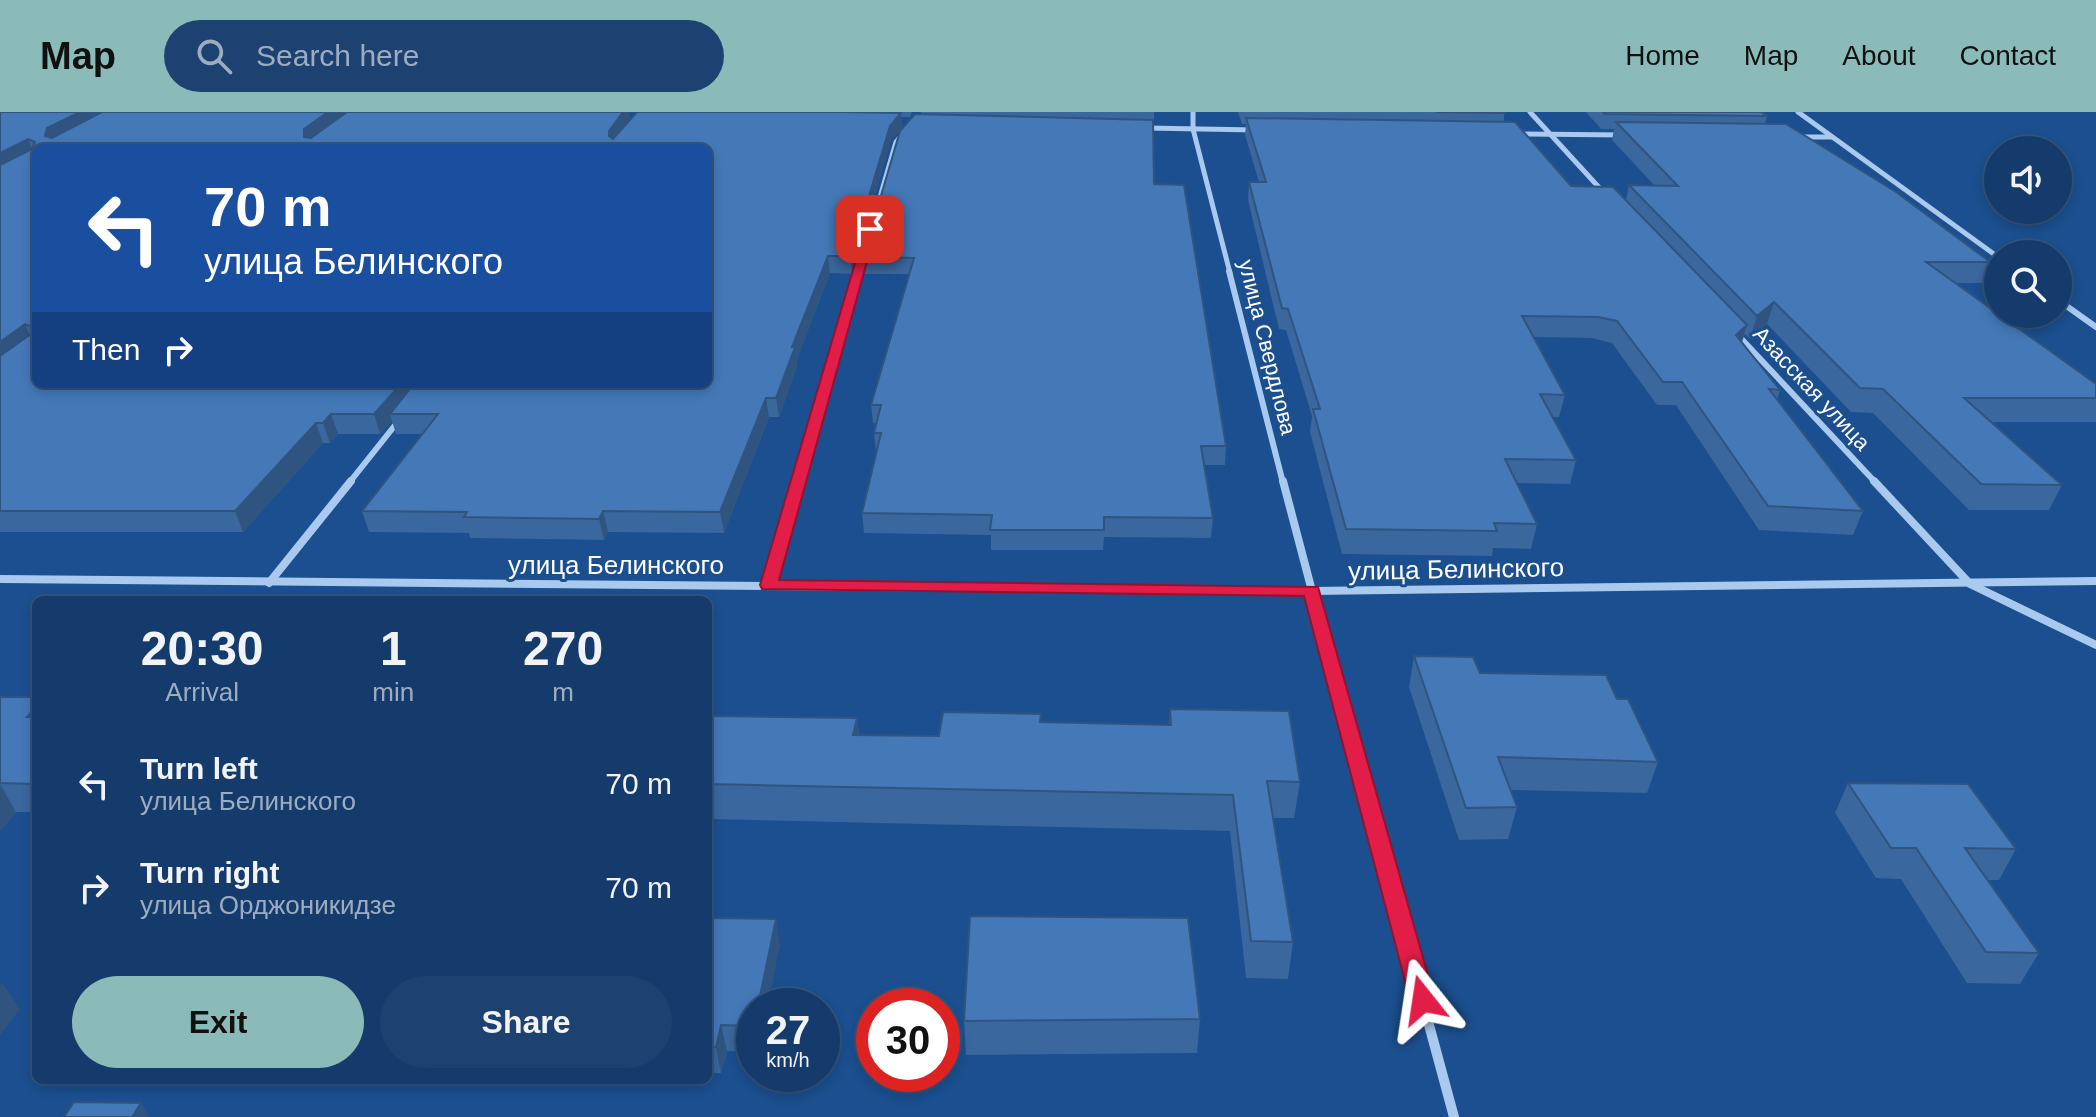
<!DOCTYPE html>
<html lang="en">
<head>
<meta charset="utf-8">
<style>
  body { margin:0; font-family:Helvetica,sans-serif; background:#1d4271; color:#f1f3f6; height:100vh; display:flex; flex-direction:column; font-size:30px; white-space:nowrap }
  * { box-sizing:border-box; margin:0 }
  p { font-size:26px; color:#9dadc1 }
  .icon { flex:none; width:44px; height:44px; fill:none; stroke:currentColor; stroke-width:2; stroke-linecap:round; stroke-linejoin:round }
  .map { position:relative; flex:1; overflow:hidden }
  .panel { position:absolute; left:32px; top:484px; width:680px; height:488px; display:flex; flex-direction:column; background:#143b6b; border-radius:12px; box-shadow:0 4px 12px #0003,0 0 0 2px #33557e }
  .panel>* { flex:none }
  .guide { position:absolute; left:32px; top:32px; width:680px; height:244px; border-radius:12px; box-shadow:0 4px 12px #0003,0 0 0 2px #33557e; background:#1a4fa0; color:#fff; overflow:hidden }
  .tools { position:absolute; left:1984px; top:24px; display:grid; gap:16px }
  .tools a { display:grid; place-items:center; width:88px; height:88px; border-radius:50%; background:#143b6b; box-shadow:0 4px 12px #0003,0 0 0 2px #33557e; font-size:40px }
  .speed { position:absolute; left:736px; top:876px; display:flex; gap:16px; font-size:40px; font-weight:700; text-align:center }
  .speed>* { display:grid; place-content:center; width:104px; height:104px; border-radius:50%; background:#143b6b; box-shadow:0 4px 12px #0003,0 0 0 2px #33557e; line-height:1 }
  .speed small { font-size:20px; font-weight:400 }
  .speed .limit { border:12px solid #d22; background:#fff; color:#111 }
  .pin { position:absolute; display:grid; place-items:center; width:68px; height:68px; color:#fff; margin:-34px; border-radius:16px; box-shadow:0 4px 12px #0006 }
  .me { position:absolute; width:88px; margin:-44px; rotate:345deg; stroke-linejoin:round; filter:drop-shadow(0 0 6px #0008) }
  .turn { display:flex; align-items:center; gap:28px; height:168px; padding:0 40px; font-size:36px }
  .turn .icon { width:104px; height:104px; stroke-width:2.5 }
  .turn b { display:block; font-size:56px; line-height:68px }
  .then { display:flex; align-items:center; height:76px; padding:0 40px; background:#0003; gap:16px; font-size:30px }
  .eta { display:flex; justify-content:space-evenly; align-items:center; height:136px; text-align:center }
  .eta b { font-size:48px; font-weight:700; line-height:56px }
  .action { display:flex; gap:16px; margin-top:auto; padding:16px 40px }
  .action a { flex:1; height:92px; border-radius:48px; background:#8bbbb9; color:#111; font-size:32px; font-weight:700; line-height:92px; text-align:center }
  .action a+a { background:#1d4271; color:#f1f3f6 }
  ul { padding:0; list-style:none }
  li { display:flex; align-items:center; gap:24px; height:104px; padding:0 40px }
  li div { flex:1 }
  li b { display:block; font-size:30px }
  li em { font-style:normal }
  header { display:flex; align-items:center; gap:48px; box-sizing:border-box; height:112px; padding:0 40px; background:#8bbbb9; color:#111 }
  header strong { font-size:38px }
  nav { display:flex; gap:44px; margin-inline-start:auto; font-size:28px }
  .search { width:560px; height:72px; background:#1d4271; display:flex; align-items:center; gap:20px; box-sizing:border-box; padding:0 28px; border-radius:44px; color:#9dadc1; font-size:30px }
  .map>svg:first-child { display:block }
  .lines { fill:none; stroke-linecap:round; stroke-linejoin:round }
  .street-far3 { stroke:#a9c9ee; stroke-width:5 }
  .street-far2 { stroke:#a9c9ee; stroke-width:6 }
  .street-far1 { stroke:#a9c9ee; stroke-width:8 }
  .street { stroke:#a9c9ee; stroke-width:10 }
  .wall { fill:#3a679d; fill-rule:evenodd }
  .shaded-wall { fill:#305480 }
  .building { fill:#4478b7; stroke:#305480; stroke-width:2 }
  .route { fill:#e11d48; stroke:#92132f; stroke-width:2 }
  .labels { text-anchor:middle; stroke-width:6; stroke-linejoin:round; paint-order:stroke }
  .far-street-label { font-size:22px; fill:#fff; stroke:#1b4f8f }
  .street-label { font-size:26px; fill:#fff; stroke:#1b4f8f }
</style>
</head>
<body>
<header>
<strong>Map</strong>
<div class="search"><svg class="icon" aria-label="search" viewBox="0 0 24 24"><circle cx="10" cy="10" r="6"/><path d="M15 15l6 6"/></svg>Search here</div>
<nav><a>Home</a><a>Map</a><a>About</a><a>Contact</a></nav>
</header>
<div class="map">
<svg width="2096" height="1005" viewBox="0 0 2096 1005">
  <rect width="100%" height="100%" fill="#1b4f8f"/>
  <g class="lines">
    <g class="street-far3">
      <path d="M1193 0V17L1230 161"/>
      <path d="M1530 0 1605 82"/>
      <path d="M1798 0 1998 145"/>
      <path d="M1146 16 1256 18"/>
      <path d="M1518 22 1624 23"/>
      <path d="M1798 25H1832"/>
      <path d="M858 161 896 30 904 20"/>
    </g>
    <g class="street-far2">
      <path d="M1229 159 1283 371"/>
      <path d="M2058 188 2096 215"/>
      <path d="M1735 220 1876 371"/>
      <path d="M349 371 400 307"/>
      <path d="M798 371 859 159"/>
    </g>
    <g class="street-far1">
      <path d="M1283 369 1356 646"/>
      <path d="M1874 369 1970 472 2096 533"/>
      <path d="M0 467 1311 479 2096 469"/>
      <path d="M269 471 351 369"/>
      <path d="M768 473 798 369"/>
    </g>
    <path class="street" d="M1356 644 1454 1005"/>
  </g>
  <g class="wall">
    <path d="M0 0H629L630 8 637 0H912L910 5H901L902 16 891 28 852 162 830 161 797 247V254L779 305H769L724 421 608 420 604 428 470 426 469 421 369 420 362 399 422 322H396L392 309 380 322H338L330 331H323L243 420H0ZM708 36V272L630 274H551L552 272H36Z"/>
    <path d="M921 0H1154V72L1226 334 1225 353H1204L1213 406 1211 426 1104 425 1103 438H991V423L864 421 862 401 876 340 874 321 877 312 873 311 871 293 909 162H864L863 145 921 3Z"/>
    <path d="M1238 0H1504V10L1571 74 1626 87 1629 73 1655 74 1612 28 1614 17H1601L1586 0H1761L1767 4 1765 12 1990 150 1982 171H1956L2096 272V310H1991L2062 373 2049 398H1969L1873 301 1851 300 1767 212 1750 227 1745 222 1742 230 1780 278 1777 288 1863 399 1853 423 1759 418 1676 293H1657L1612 231 1592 226 1534 225 1565 283 1559 305H1552L1576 348 1570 372 1517 371 1537 412 1531 437 1493 436 1492 444 1342 442 1310 320 1312 304 1286 218 1279 217 1248 88 1249 70H1259L1245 23 1246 12H1242Z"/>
    <path d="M1414 544 1480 561 1617 587 1658 650 1647 681 1510 678 1517 695 1508 727 1459 728 1409 575Z"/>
    <path d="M0 585H36V700H16L0 719Z"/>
    <path d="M1170 597 1300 670 1294 706H1273L1293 830 1288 867 1246 866 1230 719 708 707V604L857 606 859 623 939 624 1041 602V610L1169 613Z"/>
    <path d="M1848 671 2016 737 1999 768H1987L2039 841 2020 872 1967 871 1901 767 1876 766 1835 701Z"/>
    <path d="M708 806 780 833 754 894V940L727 939 721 961H708Z"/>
    <path d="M1200 907 1197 941 966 943 964 909Z"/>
  </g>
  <g class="shaded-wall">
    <path d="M80 0H114L53 31 45 24 47 16Z"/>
    <path d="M328 0H352L309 32 304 25V17Z"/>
    <path d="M623 0H629L630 9 611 33 609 19Z"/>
    <path d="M901 1 902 16 891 28 852 162 851 144 890 14Z"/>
    <path d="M28 27 34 42 0 60V41Z"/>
    <path d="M828 144 830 161 797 247V254L779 305 776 286 792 235Z"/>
    <path d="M1774 190 1767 212 1750 227 1757 204Z"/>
    <path d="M25 212 33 231 0 255V230Z"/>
    <path d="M1747 213 1740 235 1736 223Z"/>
    <path d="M401 272H423L390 302 392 309 380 322 374 302Z"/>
    <path d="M535 272H552L538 293 534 274Z"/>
    <path d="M766 286 769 305 724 421 720 400Z"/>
    <path d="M331 302 338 322 330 331 323 311Z"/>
    <path d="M316 311 323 331 243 420 235 399Z"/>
    <path d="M603 399 608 420 604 428 599 407Z"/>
    <path d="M36 595V621L27 605Z"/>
    <path d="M857 606 860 641 853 623Z"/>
    <path d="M0 672 16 700 0 719Z"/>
    <path d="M776 807 780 833 768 894H758Z"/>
    <path d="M2 870 20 897 0 923V873Z"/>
    <path d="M721 913 727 939 721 961 716 935Z"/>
    <path d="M141 991 150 1005H132Z"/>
  </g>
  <g class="building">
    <path d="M0 0H80L47 16 45 24 52 26 102 0H328L304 17V25L311 26 347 0H623L609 19V24L613 27 637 0H844L901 1 890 14 851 144H828L792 235H795L776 286H766L720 400 603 399 599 407 464 405 467 400 362 399 438 302H390L414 272H535L534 274H630L645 272H708V36H36V272H401L374 302H331L323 311H316L235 399H0V244L31 222 33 215 25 212 0 230V53L32 37 35 30 28 27 0 41Z"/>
    <path d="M1436 0H1504L1505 1Z"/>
    <path d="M1603 0H1761L1767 4 1605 2Z"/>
    <path d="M915 2 1153 8 1154 72 1184 73 1226 334H1201L1213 406 1104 405V418H990L992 403 862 401 881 321H874L881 293H871L914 146 863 145 900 19Z"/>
    <path d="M1246 6 1515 10 1571 74 1613 75 1747 213 1736 223 1780 278 1769 277 1863 399 1768 394 1682 270H1663L1617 209 1598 205 1522 204 1565 283 1540 282 1576 348 1505 347 1537 412 1494 411 1497 419 1346 417 1313 297H1320L1288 197 1282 196 1249 70H1266Z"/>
    <path d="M1616 10 1786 12 1896 80 1990 150H1926L2096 272V286H1964L2062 373 1981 372 1883 277 1860 276 1774 190 1757 204 1629 73 1678 74Z"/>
    <path d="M1414 544 1473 545 1480 561 1606 563 1617 587H1628L1658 650 1498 645 1517 695 1466 696Z"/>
    <path d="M0 585H36V595L27 605H36V672L0 671Z"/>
    <path d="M1170 597 1289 599 1300 670 1267 669 1293 830 1251 829 1233 683 708 672V604L857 606 853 623 939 624 943 600 1041 602 1040 610 1171 613Z"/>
    <path d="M1848 671 1968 672 2016 737 1965 736 2039 841 1986 840 1916 736H1891Z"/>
    <path d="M970 804 1188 806 1200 907 964 909Z"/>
    <path d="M708 806 776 807 758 894H754V914L721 913 716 935H708Z"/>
    <path d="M74 990 141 991 132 1005H64Z"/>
  </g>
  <path class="route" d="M870 113 876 117 779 468 1318 475 1435 888 1431 895 1423 898 1414 895 1410 888 1304 484 762 477 760 473 865 117Z"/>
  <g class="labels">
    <g class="far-street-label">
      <text transform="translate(1268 235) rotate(76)" y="8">улица Свердлова</text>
      <text transform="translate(1812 276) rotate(47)" y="8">Азасская улица</text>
    </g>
    <g class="street-label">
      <text x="616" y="462">улица Белинского</text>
      <text transform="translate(1456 457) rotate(-1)" y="9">улица Белинского</text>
    </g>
  </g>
</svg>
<div class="tools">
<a><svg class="icon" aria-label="sound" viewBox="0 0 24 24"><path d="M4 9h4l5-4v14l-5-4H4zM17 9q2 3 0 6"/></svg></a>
<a><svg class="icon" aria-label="search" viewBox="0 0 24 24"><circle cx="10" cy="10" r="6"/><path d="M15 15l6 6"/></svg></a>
</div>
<div class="speed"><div>27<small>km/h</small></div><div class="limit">30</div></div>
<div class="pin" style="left:870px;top:117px;background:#d93025"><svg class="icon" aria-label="arrive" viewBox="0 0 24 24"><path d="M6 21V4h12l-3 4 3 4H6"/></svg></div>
<svg class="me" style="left:1423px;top:888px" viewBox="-20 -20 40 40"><path d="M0-17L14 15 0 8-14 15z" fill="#e11d48" stroke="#fff" stroke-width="4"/></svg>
<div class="guide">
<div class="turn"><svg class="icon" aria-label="left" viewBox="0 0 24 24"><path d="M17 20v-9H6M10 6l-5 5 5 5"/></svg><div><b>70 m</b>улица Белинского</div></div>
<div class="then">Then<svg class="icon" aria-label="right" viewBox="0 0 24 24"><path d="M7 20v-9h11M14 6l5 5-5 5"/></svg></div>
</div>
<section class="panel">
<div class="eta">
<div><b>20:30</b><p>Arrival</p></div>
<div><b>1</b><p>min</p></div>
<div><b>270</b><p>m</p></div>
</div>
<ul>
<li><svg class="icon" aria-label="left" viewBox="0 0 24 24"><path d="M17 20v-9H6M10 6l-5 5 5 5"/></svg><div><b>Turn left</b><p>улица Белинского</p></div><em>70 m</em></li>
<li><svg class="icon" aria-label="right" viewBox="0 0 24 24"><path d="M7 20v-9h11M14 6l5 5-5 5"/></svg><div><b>Turn right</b><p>улица Орджоникидзе</p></div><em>70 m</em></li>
</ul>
<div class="action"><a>Exit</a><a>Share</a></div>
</section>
</div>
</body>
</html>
